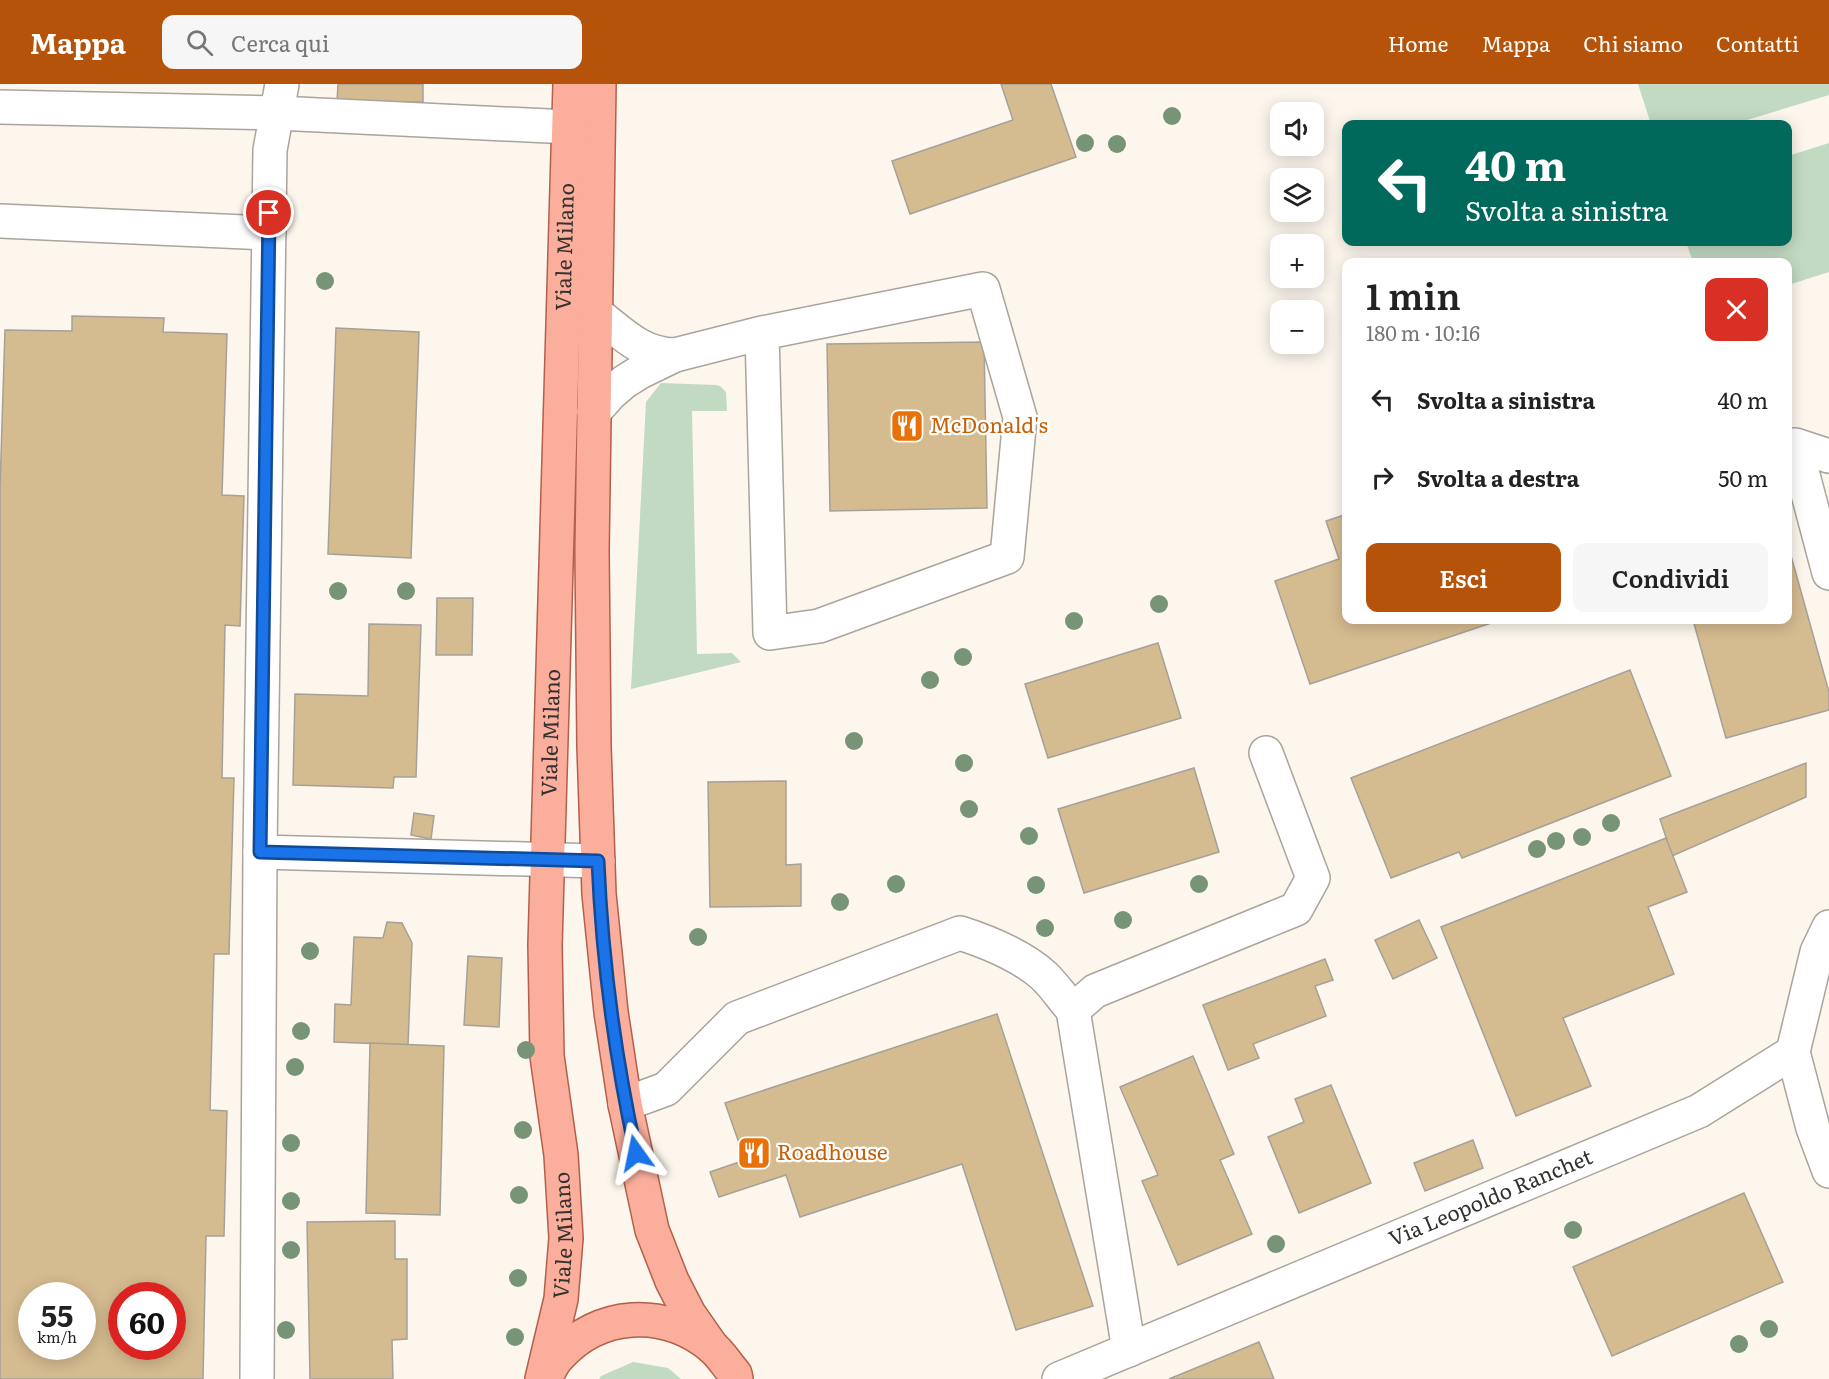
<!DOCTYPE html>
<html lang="it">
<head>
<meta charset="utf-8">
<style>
  body { margin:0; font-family:Literata,serif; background:#f6f6f6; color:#222; height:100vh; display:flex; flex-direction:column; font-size:22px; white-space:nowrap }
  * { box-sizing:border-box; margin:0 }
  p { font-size:20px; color:#767676 }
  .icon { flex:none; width:33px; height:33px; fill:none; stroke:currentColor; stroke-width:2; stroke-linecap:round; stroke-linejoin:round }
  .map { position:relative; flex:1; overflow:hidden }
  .panel { position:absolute; left:1342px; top:174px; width:450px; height:366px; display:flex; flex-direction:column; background:#fff; border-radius:12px; box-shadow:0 3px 15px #0003 }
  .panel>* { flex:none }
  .banner { position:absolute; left:1342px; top:36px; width:450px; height:126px; border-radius:12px; box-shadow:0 3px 15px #0003; background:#00695c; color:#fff; overflow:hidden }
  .buttons { position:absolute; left:1270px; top:18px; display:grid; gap:12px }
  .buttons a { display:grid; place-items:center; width:54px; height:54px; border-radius:12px; background:#fff; box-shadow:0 3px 15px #0003; font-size:30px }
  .speed { position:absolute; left:18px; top:1198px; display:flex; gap:12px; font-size:30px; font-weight:700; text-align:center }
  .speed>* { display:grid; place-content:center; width:78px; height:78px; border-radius:50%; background:#fff; box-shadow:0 3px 15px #0003; line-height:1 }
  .speed small { font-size:15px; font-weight:400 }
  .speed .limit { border:9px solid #d22; background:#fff; color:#111 }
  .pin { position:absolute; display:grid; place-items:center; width:51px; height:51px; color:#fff; margin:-26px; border:3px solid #fff; border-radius:50%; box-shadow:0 2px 6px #0007 }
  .me { position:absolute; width:66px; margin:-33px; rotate:348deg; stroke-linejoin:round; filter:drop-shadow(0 0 4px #0008) }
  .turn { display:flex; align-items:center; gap:21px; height:126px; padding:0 24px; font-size:27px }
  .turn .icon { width:78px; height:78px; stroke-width:2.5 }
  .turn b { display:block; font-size:42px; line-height:51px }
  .round { display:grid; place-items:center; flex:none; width:63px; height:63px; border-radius:12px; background:#f6f6f6 }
  .headline { display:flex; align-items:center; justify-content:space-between; height:102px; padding:0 24px }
  h1 { font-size:36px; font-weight:600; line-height:45px }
  .action { display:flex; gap:12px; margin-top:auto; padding:12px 24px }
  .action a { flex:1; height:69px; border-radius:12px; background:#b45309; color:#fff; font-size:24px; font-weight:600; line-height:69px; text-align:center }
  .action a+a { background:#f6f6f6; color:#222 }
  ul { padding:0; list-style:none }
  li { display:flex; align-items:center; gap:18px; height:78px; padding:0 24px }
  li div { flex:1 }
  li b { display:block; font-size:22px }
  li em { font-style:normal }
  header { display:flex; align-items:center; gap:36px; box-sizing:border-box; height:84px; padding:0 30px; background:#b45309; color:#fff }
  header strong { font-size:28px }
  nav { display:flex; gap:33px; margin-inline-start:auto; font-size:21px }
  .search { width:420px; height:54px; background:#f6f6f6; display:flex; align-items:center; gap:15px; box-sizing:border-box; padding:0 21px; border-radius:12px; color:#767676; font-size:22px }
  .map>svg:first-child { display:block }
  .green { fill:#c2d9c2 }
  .building { fill:#d5bb90; stroke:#a6a198; stroke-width:1.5; fill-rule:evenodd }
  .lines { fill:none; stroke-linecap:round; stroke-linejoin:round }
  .minor-casing { stroke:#a9a49c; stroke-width:36 }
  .major-casing { stroke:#b45f4b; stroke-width:36 }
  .minor { stroke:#fff; stroke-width:33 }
  .major { stroke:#fbae9c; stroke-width:33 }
  .tree { fill:#789476 }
  .route-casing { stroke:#114b97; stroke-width:15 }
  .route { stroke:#1a73e8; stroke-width:10 }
  .labels { text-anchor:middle; stroke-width:4.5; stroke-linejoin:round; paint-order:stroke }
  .street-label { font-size:21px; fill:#34312e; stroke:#fff }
  .food-label { font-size:21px; fill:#c56008; stroke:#fff; text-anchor:start }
</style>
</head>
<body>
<header>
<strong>Mappa</strong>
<div class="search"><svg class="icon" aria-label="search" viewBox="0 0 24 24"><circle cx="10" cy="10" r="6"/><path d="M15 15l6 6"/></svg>Cerca qui</div>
<nav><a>Home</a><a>Mappa</a><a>Chi siamo</a><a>Contatti</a></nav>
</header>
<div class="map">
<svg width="1829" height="1295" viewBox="0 0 1829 1295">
  <rect width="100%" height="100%" fill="#fcf6ed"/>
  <g class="green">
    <path d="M1638 0H1829V11L1734 40H1651Z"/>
    <path d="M1829 59V188L1788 201V178H1693L1686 158H1788V72Z"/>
    <path d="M661 299 716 301 720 302 726 308 727 327H692L697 570 732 569 741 578 631 605 646 318Z"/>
    <path d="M633 1278 668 1284 681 1295H599L601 1292Z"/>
  </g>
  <g class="building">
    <path d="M338 0H423V18L337 17Z"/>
    <path d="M1001 0H1051L1076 73 910 130 892 77 1013 36Z"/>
    <path d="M72 232 164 234 163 248 227 250 222 411 244 412 240 542 225 541 222 694H234L229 870H214L210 1026 227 1027 224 1152H206L203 1295H0V404L5 246 72 247ZM32 1212H82V1263H32ZM122 1212H172V1263H122Z"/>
    <path d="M336 244 419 248 411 474 328 470Z"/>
    <path d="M984 258 987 424 830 427 827 260Z"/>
    <path d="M1347 430V536H1500L1310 600 1275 497 1339 475 1326 437Z"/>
    <path d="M1788 461 1829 608V626L1726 654 1693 536H1788Z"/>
    <path d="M437 514H473L472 571H436Z"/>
    <path d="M369 540 421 541 416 693H394L393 704 293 701 295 610 368 612Z"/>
    <path d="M1158 559 1181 634 1048 674 1025 600Z"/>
    <path d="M1630 586 1671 692 1462 774 1459 768 1391 794 1351 694Z"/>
    <path d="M1806 679V713L1672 772 1660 735Z"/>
    <path d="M1194 684 1219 768 1084 809 1058 725Z"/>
    <path d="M786 697V781L801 780V822L710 823 708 698Z"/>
    <path d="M414 729 434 732 431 755 411 751Z"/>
    <path d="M1666 754 1687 808 1648 823 1674 890 1563 934 1591 1002 1516 1032 1441 843Z"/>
    <path d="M1419 836 1437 874 1393 895 1375 856Z"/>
    <path d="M387 838 402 839 412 859 408 961 334 958 335 920 351 921 354 853 383 854Z"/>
    <path d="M468 872 502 874 499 943 464 941Z"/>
    <path d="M1325 875 1333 896 1315 902 1326 932 1253 960 1259 974 1228 986 1203 921Z"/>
    <path d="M997 930 1093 1222 1016 1246 962 1080 800 1133 786 1091 719 1113 710 1088 745 1076 725 1019Z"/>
    <path d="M370 959 444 962 440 1131 366 1129Z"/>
    <path d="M1193 972 1234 1070 1220 1076 1252 1150 1178 1181 1142 1097 1158 1091 1120 1003Z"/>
    <path d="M1331 1001 1371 1099 1299 1129 1268 1053 1304 1038 1295 1015Z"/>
    <path d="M1473 1056 1483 1084 1425 1107 1414 1079Z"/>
    <path d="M1744 1109 1783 1198 1612 1272 1573 1183Z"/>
    <path d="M395 1137V1175H407V1255L392 1256 393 1295H310L307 1138Z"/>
    <path d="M1259 1258 1274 1295H1169Z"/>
  </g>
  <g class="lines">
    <defs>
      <g id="minor">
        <path d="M0 23 277 29 569 43"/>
        <path d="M0 137 269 149"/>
        <path d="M596 229C622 249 640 270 675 271"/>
        <path d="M594 328 610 310 624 298 640 288 675 271 762 249 983 205 1020 333 1007 473 819 542 770 549 762 249"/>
        <path d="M1829 372 1795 361 1829 489"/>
        <path d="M260 768 598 777"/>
        <path d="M1793 968 1813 1044 1829 1087"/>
        <path d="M625 1020 666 1005 737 934 960 849C988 858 1020 871 1043 891 1054 901 1063 915 1073 926"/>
        <path d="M1129 1266 1073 926 1095 907 1296 825 1313 794 1266 669"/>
        <path d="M257 1295 260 768 270 66 282 0"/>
        <path id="s1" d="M1059 1295 1699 1027 1793 968 1817 868 1829 843"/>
      </g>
      <g id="major">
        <path d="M599 0 592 467 594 662 599 810 611 928 625 1020 652 1146 672 1197 689 1230 712 1263"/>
        <path d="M546 1292C550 1286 553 1278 558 1273 599 1227 664 1224 711 1262 720 1269 727 1281 735 1290L736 1295"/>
        <path id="s2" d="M542 1295 561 1215 566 1154 561 1071 547 972 545 861 570 0"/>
      </g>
    </defs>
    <use href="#minor" class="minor-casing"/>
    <use href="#major" class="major-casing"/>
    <use href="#minor" class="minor"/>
    <use href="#major" class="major"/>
  </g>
  <g class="tree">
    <circle cx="1172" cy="32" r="9"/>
    <circle cx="1085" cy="59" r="9"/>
    <circle cx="1117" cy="60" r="9"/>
    <circle cx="325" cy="197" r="9"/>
    <circle cx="338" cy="507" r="9"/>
    <circle cx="406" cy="507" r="9"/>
    <circle cx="1159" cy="520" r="9"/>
    <circle cx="1074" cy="537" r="9"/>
    <circle cx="963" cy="573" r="9"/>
    <circle cx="930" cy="596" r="9"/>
    <circle cx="854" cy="657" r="9"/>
    <circle cx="964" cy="679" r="9"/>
    <circle cx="969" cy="725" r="9"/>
    <circle cx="1611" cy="739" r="9"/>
    <circle cx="1029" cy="752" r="9"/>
    <circle cx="1582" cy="753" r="9"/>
    <circle cx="1556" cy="757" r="9"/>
    <circle cx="1537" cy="765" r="9"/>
    <circle cx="896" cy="800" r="9"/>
    <circle cx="1199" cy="800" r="9"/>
    <circle cx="1036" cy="801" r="9"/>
    <circle cx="840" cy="818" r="9"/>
    <circle cx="1123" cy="836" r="9"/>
    <circle cx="1045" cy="844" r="9"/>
    <circle cx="698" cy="853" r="9"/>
    <circle cx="310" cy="867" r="9"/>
    <circle cx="301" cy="947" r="9"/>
    <circle cx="526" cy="966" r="9"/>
    <circle cx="295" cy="983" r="9"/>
    <circle cx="523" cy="1046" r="9"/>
    <circle cx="291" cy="1059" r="9"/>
    <circle cx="519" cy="1111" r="9"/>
    <circle cx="291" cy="1117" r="9"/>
    <circle cx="1573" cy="1146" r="9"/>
    <circle cx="1276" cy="1160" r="9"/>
    <circle cx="291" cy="1166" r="9"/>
    <circle cx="518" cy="1194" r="9"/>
    <circle cx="1769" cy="1245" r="9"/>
    <circle cx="286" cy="1246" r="9"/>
    <circle cx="515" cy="1253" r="9"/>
    <circle cx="1739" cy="1260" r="9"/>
  </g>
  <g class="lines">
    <defs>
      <path id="route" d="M269 129 260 768 598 777C602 874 615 973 636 1069"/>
    </defs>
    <use href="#route" class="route-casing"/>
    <use href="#route" class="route"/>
  </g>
  <defs>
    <symbol id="restaurant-square" viewBox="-11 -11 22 22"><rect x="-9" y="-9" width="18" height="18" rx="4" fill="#e8710a" stroke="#fff"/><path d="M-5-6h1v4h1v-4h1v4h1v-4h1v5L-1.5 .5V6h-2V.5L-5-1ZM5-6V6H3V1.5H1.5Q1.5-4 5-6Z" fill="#fff"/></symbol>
  </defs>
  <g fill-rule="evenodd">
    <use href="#restaurant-square" x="888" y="323" width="38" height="38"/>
    <use href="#restaurant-square" x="735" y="1050" width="38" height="38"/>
  </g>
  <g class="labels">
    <g class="street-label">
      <text dy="7" stroke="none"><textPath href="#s2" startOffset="1136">Viale Milano</textPath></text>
      <text dy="7" stroke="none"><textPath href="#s2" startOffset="650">Viale Milano</textPath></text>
      <text dy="7" stroke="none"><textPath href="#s1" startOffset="468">Via Leopoldo Ranchet</textPath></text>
      <text dy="7" stroke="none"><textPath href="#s2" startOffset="146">Viale Milano</textPath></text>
    </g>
    <g class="food-label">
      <text x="930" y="349">McDonald's</text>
      <text x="777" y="1076">Roadhouse</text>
    </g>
  </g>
</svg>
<div class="buttons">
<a><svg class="icon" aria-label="sound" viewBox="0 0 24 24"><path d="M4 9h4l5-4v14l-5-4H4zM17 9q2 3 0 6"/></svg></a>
<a><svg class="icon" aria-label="layers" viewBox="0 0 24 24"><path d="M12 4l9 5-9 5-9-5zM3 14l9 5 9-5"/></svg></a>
<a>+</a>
<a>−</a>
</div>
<div class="speed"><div>55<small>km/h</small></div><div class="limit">60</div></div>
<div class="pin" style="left:269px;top:129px;background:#d93025"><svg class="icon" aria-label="arrive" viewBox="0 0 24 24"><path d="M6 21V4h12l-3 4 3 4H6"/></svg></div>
<svg class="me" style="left:636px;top:1069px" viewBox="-20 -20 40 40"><path d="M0-17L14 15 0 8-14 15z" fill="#1a73e8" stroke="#fff" stroke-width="4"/></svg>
<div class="banner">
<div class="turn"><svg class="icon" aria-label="left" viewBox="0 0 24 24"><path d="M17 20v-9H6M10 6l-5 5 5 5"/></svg><div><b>40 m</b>Svolta a sinistra</div></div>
</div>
<section class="panel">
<div class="headline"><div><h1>1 min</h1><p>180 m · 10:16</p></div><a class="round" style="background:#d93025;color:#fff"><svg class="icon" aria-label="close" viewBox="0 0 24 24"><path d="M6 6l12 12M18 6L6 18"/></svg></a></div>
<ul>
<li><svg class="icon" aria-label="left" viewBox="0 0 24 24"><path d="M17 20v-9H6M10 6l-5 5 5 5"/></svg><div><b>Svolta a sinistra</b></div><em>40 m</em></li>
<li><svg class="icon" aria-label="right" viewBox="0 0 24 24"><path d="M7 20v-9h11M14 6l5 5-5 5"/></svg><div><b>Svolta a destra</b></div><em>50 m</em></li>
</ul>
<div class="action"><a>Esci</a><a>Condividi</a></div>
</section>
</div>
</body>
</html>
